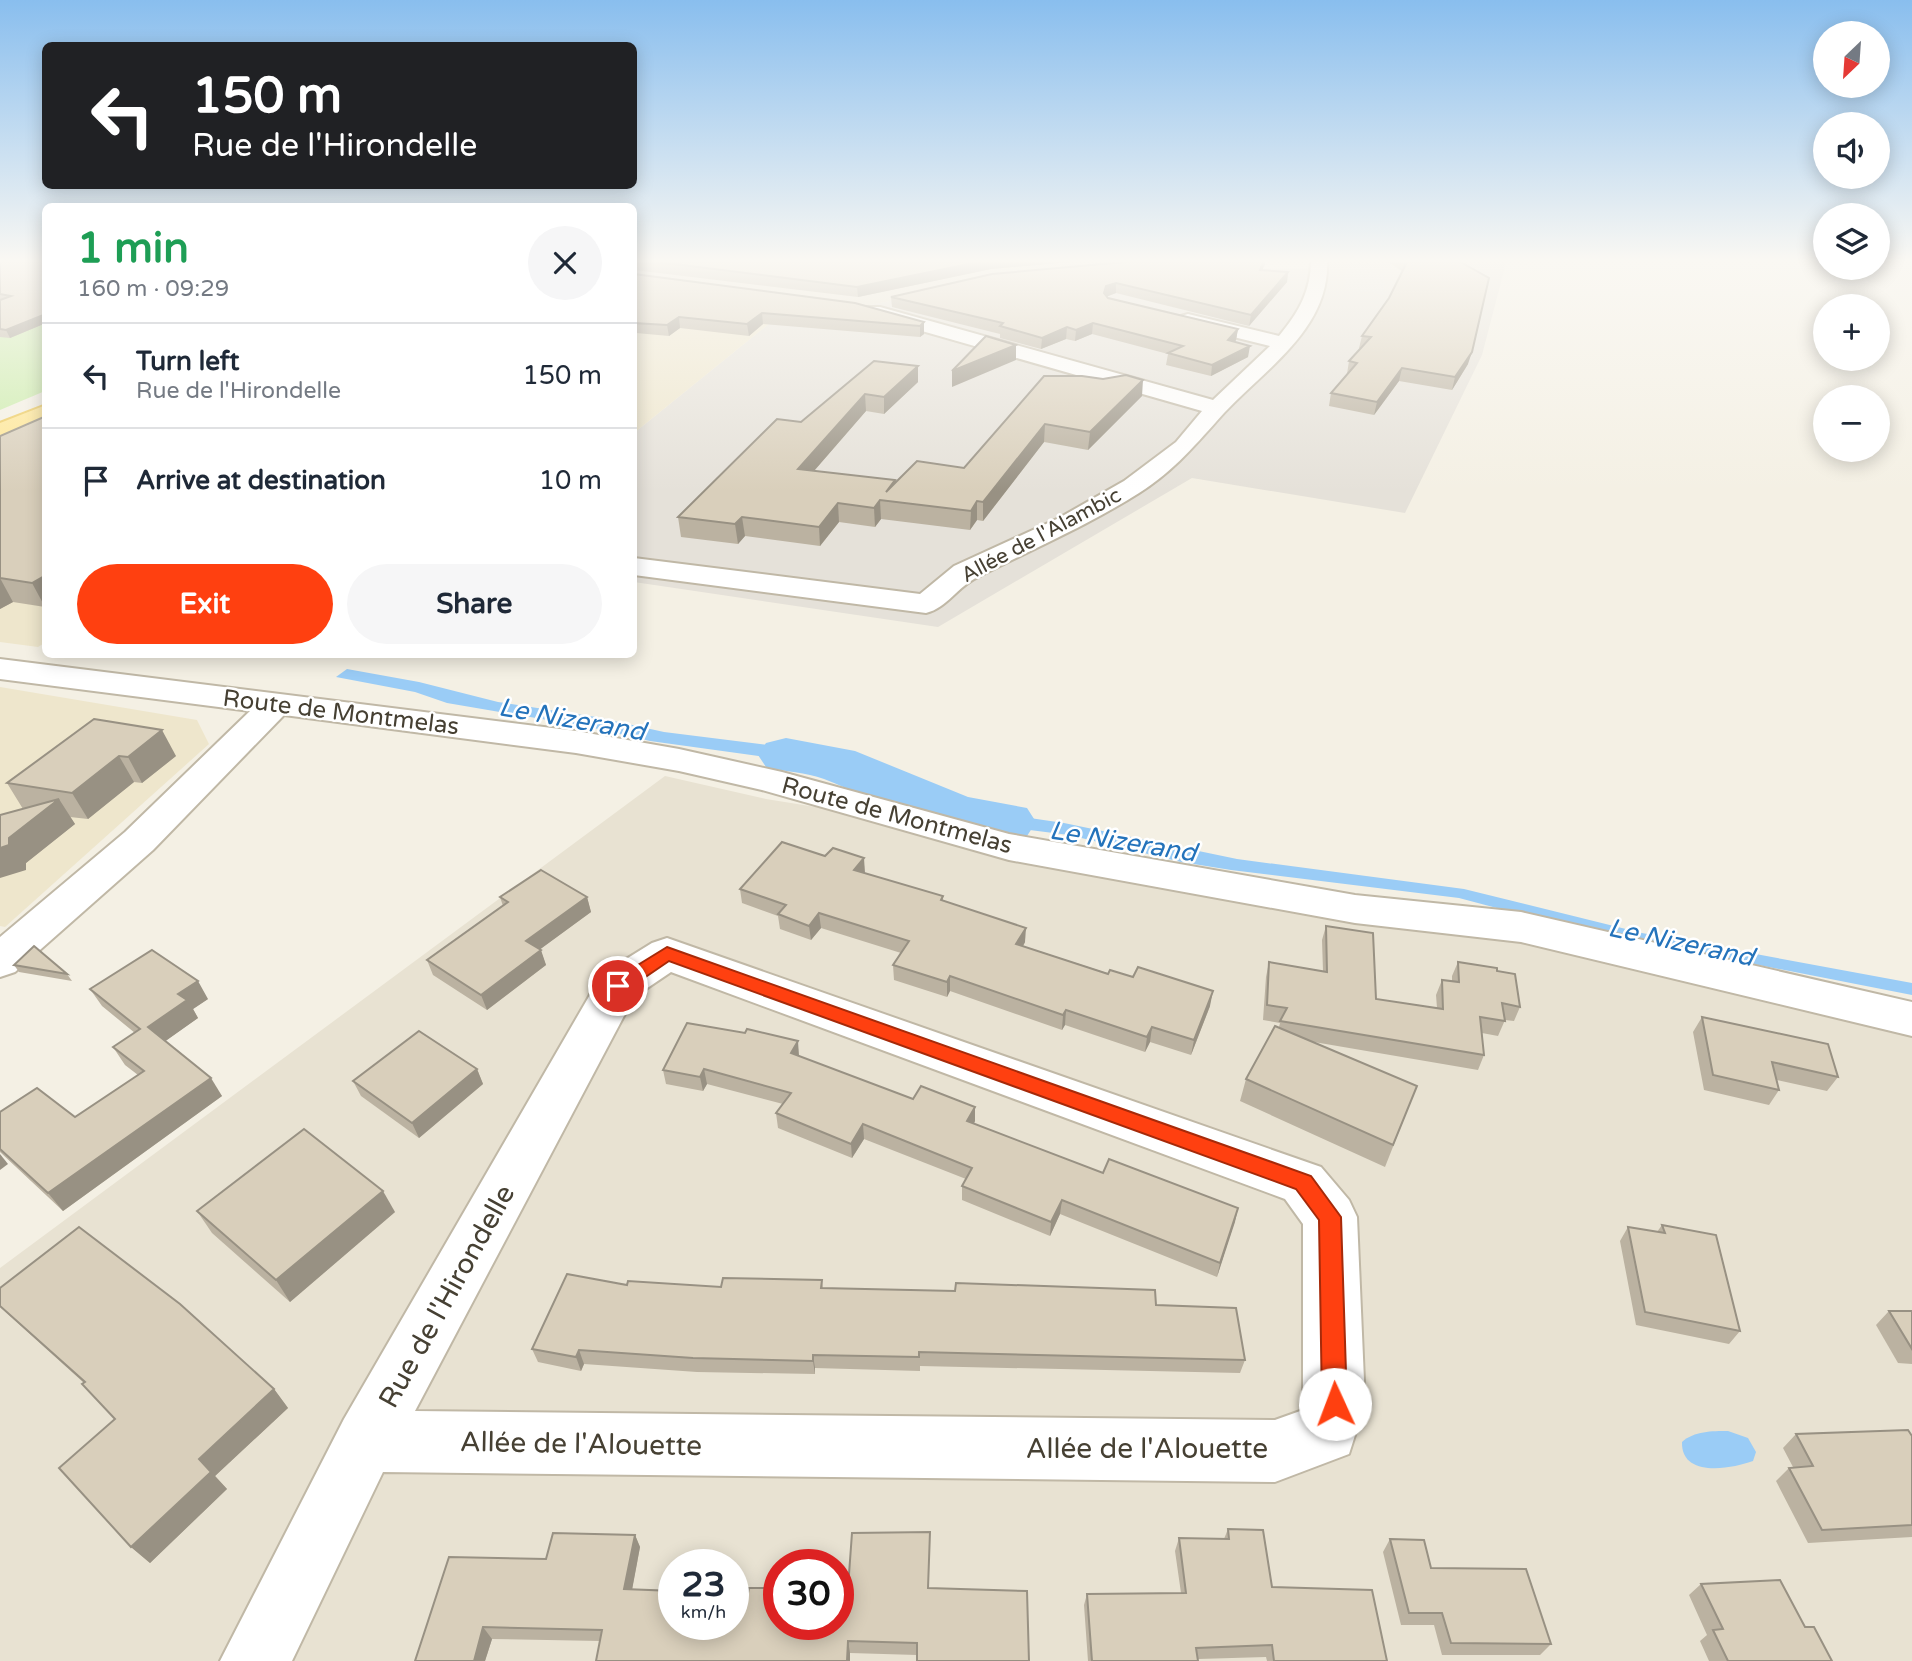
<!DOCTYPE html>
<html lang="en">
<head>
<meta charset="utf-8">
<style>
  body { margin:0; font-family:"Varela Round",sans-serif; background:#f6f6f7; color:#1f2937; height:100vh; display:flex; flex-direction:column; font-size:26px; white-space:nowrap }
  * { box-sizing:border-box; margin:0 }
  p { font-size:23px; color:#747a83 }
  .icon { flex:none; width:38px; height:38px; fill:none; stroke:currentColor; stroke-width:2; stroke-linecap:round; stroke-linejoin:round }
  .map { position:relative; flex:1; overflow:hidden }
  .sheet { position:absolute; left:42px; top:203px; width:595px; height:455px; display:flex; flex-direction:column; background:#fff; border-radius:10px; box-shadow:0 4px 18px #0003 }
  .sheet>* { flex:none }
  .banner { position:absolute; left:42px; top:42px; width:595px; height:147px; border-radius:10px; box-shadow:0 4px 18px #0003; background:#202124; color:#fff; overflow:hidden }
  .needle { width:46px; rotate:205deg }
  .fabs { position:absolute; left:1813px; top:21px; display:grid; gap:14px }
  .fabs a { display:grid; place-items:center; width:77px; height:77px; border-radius:50%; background:#fff; box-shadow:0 4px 18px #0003; font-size:35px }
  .speed { position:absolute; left:658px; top:1549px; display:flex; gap:14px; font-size:35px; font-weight:700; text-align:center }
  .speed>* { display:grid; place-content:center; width:91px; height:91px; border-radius:50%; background:#fff; box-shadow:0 4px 18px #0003; line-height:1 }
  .speed small { font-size:18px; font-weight:400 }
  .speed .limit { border:10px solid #d22; background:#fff; color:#111 }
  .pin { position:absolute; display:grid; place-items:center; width:60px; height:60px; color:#fff; margin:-30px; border:4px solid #fff; border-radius:50%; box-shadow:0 2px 7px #0007 }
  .me { position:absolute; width:77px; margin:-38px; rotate:358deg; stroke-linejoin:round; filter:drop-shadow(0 0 5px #0008) }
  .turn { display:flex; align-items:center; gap:24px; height:147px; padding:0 35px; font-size:32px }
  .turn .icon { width:91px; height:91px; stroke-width:2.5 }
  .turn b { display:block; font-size:49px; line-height:60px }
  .round { display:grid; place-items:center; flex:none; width:74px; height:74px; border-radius:37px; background:#f6f6f7 }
  .summary { display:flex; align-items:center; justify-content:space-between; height:119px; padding:0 35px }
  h1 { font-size:42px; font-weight:800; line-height:52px; color:#1e9e55 }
  .primary-button { display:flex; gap:14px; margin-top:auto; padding:14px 35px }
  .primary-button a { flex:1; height:80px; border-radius:42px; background:#ff4010; color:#fff; font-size:28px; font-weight:800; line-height:80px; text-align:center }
  .primary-button a+a { background:#f6f6f7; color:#1f2937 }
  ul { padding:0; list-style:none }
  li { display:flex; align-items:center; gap:21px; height:105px; padding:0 35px; border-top:2px solid #e0e1e3 }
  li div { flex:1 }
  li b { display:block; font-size:26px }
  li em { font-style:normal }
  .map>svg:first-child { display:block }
  .residential { fill:#e8e2d2; fill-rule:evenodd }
  .industrial { fill:#e5e1d9 }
  .education { fill:#eee6cc }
  .green { fill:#caeca9 }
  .parking { fill:#e4e1dd }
  .water { fill:#9accf6 }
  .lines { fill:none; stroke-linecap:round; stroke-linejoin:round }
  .river { fill:#9accf6; fill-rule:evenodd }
  .minor-casing { stroke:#c0b8a6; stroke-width:4 }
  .major-casing { stroke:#edc958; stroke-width:4 }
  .minor { fill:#fff; fill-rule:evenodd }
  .major { fill:#ffe692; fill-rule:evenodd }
  .wall { fill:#bbb2a1 }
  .shaded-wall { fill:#989183 }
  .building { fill:#d9cfbb; stroke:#989183; stroke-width:2 }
  .route { fill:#ff4010; stroke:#a62a0a; stroke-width:2 }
  .labels { text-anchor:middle; stroke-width:5; stroke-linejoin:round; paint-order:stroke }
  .far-street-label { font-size:21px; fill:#464033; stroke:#fff }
  .street-label { font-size:24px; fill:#464033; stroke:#fff }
  .water-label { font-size:26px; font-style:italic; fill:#2473bb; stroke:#fff }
  .near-street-label { font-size:28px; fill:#464033; stroke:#fff }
</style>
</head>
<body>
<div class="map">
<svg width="1912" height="1661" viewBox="0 0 1912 1661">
  <rect width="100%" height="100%" fill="#f4f0e4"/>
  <g class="residential">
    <path d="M634 259H1180L1003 279 839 311 634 282Z"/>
    <path d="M665 776 766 799 1500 917 1912 1005V1661H0V1268ZM674 1564H733V1624H674ZM779 1564H838V1624H779Z"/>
  </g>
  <path class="industrial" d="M1336 259H1507L1482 355 1405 513 1192 478 938 627 634 582V433L791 306 839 311 1003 279 1309 268Z"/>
  <g class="education">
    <path d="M634 282 791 306 634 433Z"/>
    <path d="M45 441 46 642 38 647 0 642V462Z"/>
    <path d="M0 687 197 720 209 744 5 927 0 926Z"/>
  </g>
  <path class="green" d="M45 259V391L0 410V267Z"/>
  <path class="parking" d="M1347 259H1390L1375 263 1373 273 1384 275V294L1345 289Z"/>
  <g class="water">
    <path d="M347 669 419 682 498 702 596 717 664 732 785 747 839 759 885 789 946 806 1064 823 1237 859 1464 889 1642 933 1912 983V995L1579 930 1459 898 1231 870 1181 862 1069 835 967 822 867 793 836 771 809 763 650 741 589 727 447 703 415 692 336 677Z"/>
    <path d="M1728 1431 1748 1438 1756 1452 1753 1461C1731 1469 1681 1478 1682 1442 1694 1431 1712 1431 1728 1431Z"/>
  </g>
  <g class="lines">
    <path class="river" d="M786 738 855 751 968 797 1027 808 1036 822 1027 836C958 854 887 803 824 779 806 772 785 772 766 767L758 755 766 743Z"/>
    <defs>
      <g id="minor">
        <path d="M1311 259H1327C1331 328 1266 368 1224 413 1196 444 1175 470 1139 493 1087 526 1032 549 978 577 958 586 947 608 926 613L634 575V558L920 594 954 566 1059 518 1124 481 1176 442 1202 411 866 315 864 311 866 307H880L1213 400 1270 346 1181 324 1178 320 1181 316 1188 314 1279 336C1299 312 1311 291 1311 259Z"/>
        <path d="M0 659 576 731 679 749 782 772 1009 834 1355 895 1521 912 1912 1002V1036L1521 942 1355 923 1009 860 762 790 679 771 576 753 284 715 153 850 15 972 0 977V937L125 832 250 711 0 679Z"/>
        <path d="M667 938 1321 1167 1349 1200 1357 1217 1365 1404 1349 1454 1275 1482 383 1472 292 1661H220L344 1419 602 974 652 943ZM671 972 1285 1199 1303 1224V1410L1275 1420 415 1411 634 997Z"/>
      </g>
      <path id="major" d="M46 405V421L0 439V423Z"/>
    </defs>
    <use href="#minor" class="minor-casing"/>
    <use href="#major" class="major-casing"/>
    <use href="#minor" class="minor"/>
    <use href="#major" class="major"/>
  </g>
  <g class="wall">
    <path d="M46 259V323L10 338 0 337V262Z"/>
    <path d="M634 259H1102L991 269 858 297 634 270Z"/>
    <path d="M1149 259H1265L1262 270 1288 272 1287 282 1249 326 1116 293 1107 296 1108 298 1238 329 1236 340 1235 342 1248 357 1211 376 1166 365 1168 354 1092 334 1075 341 1066 339 1041 349 1000 338V334L892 307 891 297Z"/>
    <path d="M1383 259H1455L1468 364 1452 390 1399 381 1374 415 1329 406 1331 393 1348 374H1347L1349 361 1361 348H1359L1362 336 1389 298 1402 271Z"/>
    <path d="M634 274 924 322V334L920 337 763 324 749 336 680 328 669 336 636 333 634 335Z"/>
    <path d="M874 361 918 382 884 414 866 411 814 471 895 480 896 483 964 468 1044 376 1142 396 1088 450 1044 442 983 521 977 520 970 530 881 519 875 527 839 522 820 546 745 536 738 544 681 537 678 517 801 422Z"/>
    <path d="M0 436 45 607 13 602 0 609Z"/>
    <path d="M94 719 176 756 142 783 134 782 88 819 70 817 75 824 26 863V870L23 809 7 783Z"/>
    <path d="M740 889 943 896V901L1025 942 1023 946 1210 1006 1191 1055 1150 1042 1145 1052 1065 1025 1062 1030 950 991 947 997 894 980 893 965 901 953 821 928 811 940 780 929 778 916 742 903Z"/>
    <path d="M500 897H587L591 912 540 949 546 965 487 1010 433 975 427 960 503 906Z"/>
    <path d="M1326 926 1376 999 1437 1008 1436 995 1442 980 1452 981V976L1458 962 1497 971 1520 1007 1514 1021 1505 1020 1498 1036 1482 1033 1484 1055 1478 1070 1314 1042 1417 1086 1385 1167 1240 1101 1246 1079 1279 1027 1280 1023 1263 1020 1266 977 1269 962 1323 971 1322 940Z"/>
    <path d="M14 965 67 974 72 981 19 972Z"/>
    <path d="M90 989 208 999 193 1009 198 1018 165 1041 222 1096 63 1211 0 1152V1112L75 1117 138 1075 125 1065 113 1047 135 1033 102 1006Z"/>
    <path d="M1702 1017 1838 1077 1827 1091 1777 1080 1779 1090 1769 1105 1704 1090 1693 1032Z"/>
    <path d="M799 1056 913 1099 975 1121 974 1124 1103 1173 1238 1208 1217 1277 1060 1214 1050 1236 962 1200V1186L966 1179 864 1139 852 1158 778 1128 776 1113 783 1104 707 1084 703 1091 666 1084 663 1070Z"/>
    <path d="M477 1069 483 1084 419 1138 361 1096 353 1081Z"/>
    <path d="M197 1211 395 1212 290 1302 212 1233Z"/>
    <path d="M1662 1225 1740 1331 1729 1344 1636 1325 1620 1241 1628 1227 1657 1232Z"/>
    <path d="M822 1280 823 1288 1156 1305 1245 1360 1240 1373 920 1366V1371L815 1368V1374L697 1372 584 1364 581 1371 538 1362 532 1349 627 1285 721 1287Z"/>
    <path d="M0 1288 274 1389 288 1408 215 1476 227 1489 150 1563 131 1547 115 1419 84 1383 0 1307Z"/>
    <path d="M1889 1311H1912V1364L1898 1363 1876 1325Z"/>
    <path d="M1796 1434 1912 1436V1537L1808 1543 1776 1481 1789 1468 1793 1467 1783 1448Z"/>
    <path d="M1228 1529 1272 1587 1387 1661H1267L1266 1657 1198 1659V1661H1088L1084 1605 1087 1594 1181 1593 1175 1551 1179 1538 1224 1539Z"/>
    <path d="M930 1532V1544L917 1655 850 1653 600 1641 492 1639 485 1661H415L546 1559 635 1535 640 1547 632 1589 748 1593 848 1588Z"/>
    <path d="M1390 1539 1431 1568 1551 1644 1540 1655H1442L1434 1625H1401L1383 1552Z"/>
    <path d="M1701 1584 1805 1627 1832 1661H1709L1700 1641 1707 1635 1689 1595Z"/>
  </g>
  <g class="shaded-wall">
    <path d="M991 259H1102L991 269 858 297 857 287Z"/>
    <path d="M1264 259H1265V264L1258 280 1260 270Z"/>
    <path d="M1288 272 1287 282 1249 326 1251 315Z"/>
    <path d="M1116 283V293L1106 297 1104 293 1106 286Z"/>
    <path d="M762 313 763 324 749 336 747 324Z"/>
    <path d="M46 314V323L10 338 6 330Z"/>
    <path d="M679 317 680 328 669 336 667 325Z"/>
    <path d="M635 322 636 333 634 335V323Z"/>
    <path d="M924 322V334L920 337V326Z"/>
    <path d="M1093 323 1092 334 1075 341 1076 330Z"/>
    <path d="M1067 327 1066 339 1041 349 1042 338Z"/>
    <path d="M1238 329 1236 340 1227 352 1228 340Z"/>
    <path d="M1016 345V360L952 387V371Z"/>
    <path d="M1250 346 1248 357 1211 376 1212 365Z"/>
    <path d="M1472 352 1468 364 1452 390 1455 377Z"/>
    <path d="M918 366V382L884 414V397Z"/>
    <path d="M1402 368 1399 381 1374 415 1377 402Z"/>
    <path d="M1143 380 1142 396 1088 450 1090 432Z"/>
    <path d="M865 394 866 411 800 487 798 469Z"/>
    <path d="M1045 424 1044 442 983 521V502Z"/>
    <path d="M880 500 881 519 875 527 874 508Z"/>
    <path d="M977 501V520L970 530 971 511Z"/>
    <path d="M838 503 839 522 820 546 819 527Z"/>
    <path d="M742 517 745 536 738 544 735 524Z"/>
    <path d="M46 575 45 607 32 583Z"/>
    <path d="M0 578 13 602 0 609Z"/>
    <path d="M162 730 176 756 142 783 128 757Z"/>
    <path d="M119 756 134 782 88 819 72 793Z"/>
    <path d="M59 799 75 824 26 863V870L0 878V848L9 838Z"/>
    <path d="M864 858 865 873 854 870Z"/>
    <path d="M587 897 591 912 531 956 526 941Z"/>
    <path d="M819 913 821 928 811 940 809 926Z"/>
    <path d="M1026 928 1025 942 1016 959V944Z"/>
    <path d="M541 950 546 965 487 1010 481 995Z"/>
    <path d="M950 976V991L947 997V982Z"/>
    <path d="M198 981 208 999 193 1009 198 1018 160 1045 148 1027 178 994Z"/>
    <path d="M1213 991 1210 1006 1191 1055 1194 1040Z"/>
    <path d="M1066 1010 1065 1025 1062 1030 1063 1015Z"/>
    <path d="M1152 1027 1150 1042 1145 1052 1147 1037Z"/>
    <path d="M798 1041 799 1056 791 1053Z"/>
    <path d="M477 1069 483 1084 419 1138 412 1123Z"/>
    <path d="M704 1069 707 1084 703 1091 700 1077Z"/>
    <path d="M211 1078 222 1096 63 1211 48 1193Z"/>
    <path d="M975 1107V1121L967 1135V1121Z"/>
    <path d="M863 1124 864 1139 852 1158 851 1144Z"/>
    <path d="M0 1154 8 1164 0 1170Z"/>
    <path d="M383 1191 395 1212 290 1302 276 1280Z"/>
    <path d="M1062 1200 1060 1214 1050 1236 1051 1222Z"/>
    <path d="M1238 1208 1235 1222 1217 1277 1220 1263Z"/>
    <path d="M579 1350 584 1364 581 1371 576 1357Z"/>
    <path d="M813 1355 815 1368V1374L813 1361Z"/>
    <path d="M274 1389 288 1408 215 1476 227 1489 150 1563 131 1547 199 1459Z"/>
    <path d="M635 1535 640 1547 630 1601 624 1589Z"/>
    <path d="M483 1627 492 1639 485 1661H474Z"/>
    <path d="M848 1641 850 1653V1661H847Z"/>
  </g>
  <g class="building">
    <path d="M14 259H46V314L6 330 0 329V300L11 296 0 294V262Z"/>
    <path d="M634 259H993L857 287Z"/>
    <path d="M1149 259H1264L1260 270 1288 272 1251 315 1116 283 1106 286 1104 293 1108 298 1238 329 1228 340 1250 346 1212 365 1168 353 1183 346 1093 323 1076 330 1067 327 1042 338 1000 326 1003 323 891 297 992 274 1136 261Z"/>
    <path d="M1403 259H1455L1489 278 1472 352 1455 377 1402 368 1377 402 1331 393 1357 363 1349 361 1371 337 1362 336 1389 298 1407 262Z"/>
    <path d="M634 274 855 303 924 322 920 326 762 313 747 324 679 317 667 325 634 323Z"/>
    <path d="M986 336 1016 345 952 371Z"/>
    <path d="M874 361 918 366 884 397 865 394 798 469 895 480 886 492 917 461 964 468 1044 376H1082L1103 379 1126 375 1143 380 1090 432 1045 424 983 502 977 501 971 511 880 500 874 508 838 503 819 527 742 517 735 524 678 517 777 419 801 422Z"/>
    <path d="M46 416V575L32 583 0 578V436Z"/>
    <path d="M94 719 162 730 128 757 119 756 72 793 7 783Z"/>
    <path d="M59 799 9 838V845L0 848V815Z"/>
    <path d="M782 842 825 856 833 848 864 858 854 870 943 896 941 900 1026 928 1016 944 1108 974 1110 970 1133 977 1138 967 1213 991 1194 1040 1152 1027 1147 1037 1066 1010 1063 1015 950 976 947 982 893 965 909 941 819 913 809 926 778 914 786 905 740 889Z"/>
    <path d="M541 870 587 897 526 941 541 950 481 995 427 960 508 902 500 897Z"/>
    <path d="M1326 926 1373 933 1376 999 1443 1009 1442 980 1459 982 1458 962 1497 968V971L1515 974 1520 1007 1502 1003 1505 1021 1480 1017 1484 1055 1280 1021 1287 1008 1267 1005 1269 962 1327 972Z"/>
    <path d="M34 946 67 974 14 965Z"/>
    <path d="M152 950 198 981 178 994 187 1000 148 1027 211 1078 48 1193 0 1149V1112L37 1088 75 1117 144 1071 113 1047 140 1029 90 989Z"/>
    <path d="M1702 1017 1828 1044 1838 1077 1772 1062 1779 1090 1713 1075Z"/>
    <path d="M687 1023 745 1033 747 1029 798 1041 791 1053 913 1099 921 1086 975 1107 967 1121 1103 1173 1109 1159 1238 1208 1220 1263 1062 1200 1051 1222 962 1186 972 1168 863 1124 851 1144 776 1113 791 1093 704 1069 700 1077 663 1070Z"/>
    <path d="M1275 1026 1417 1086 1393 1145 1246 1079Z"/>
    <path d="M419 1031 477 1069 412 1123 353 1081Z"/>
    <path d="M304 1129 383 1191 276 1280 197 1211Z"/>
    <path d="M1662 1225 1716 1235 1740 1331 1645 1312 1628 1227 1665 1233Z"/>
    <path d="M79 1227 180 1304 274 1389 199 1459 211 1472 131 1547 59 1468 115 1419 82 1384 85 1382 0 1306V1288Z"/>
    <path d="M567 1274 627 1285 628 1281 721 1287 723 1278 822 1280 821 1288 955 1291 956 1283 1155 1290 1156 1305 1236 1308 1245 1360 919 1352V1357L813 1355V1361L693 1358 579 1350 576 1357 532 1349Z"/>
    <path d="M1889 1311H1912V1349Z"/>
    <path d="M1908 1430 1912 1436V1525L1822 1530 1789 1468 1813 1466 1796 1434Z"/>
    <path d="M1228 1529 1263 1530 1272 1587 1372 1590 1387 1661H1274L1272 1645 1196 1648 1198 1661H1092L1087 1594 1186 1593 1179 1538 1229 1539Z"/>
    <path d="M930 1532 928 1588 1027 1591 1029 1661H917V1643L848 1641 847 1661H596L602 1630 483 1627 474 1661H415L449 1557 546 1559 553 1533 635 1535 624 1589 674 1591V1624H733V1592L748 1593 749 1588H779V1624H838V1588H848L852 1533Z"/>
    <path d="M1390 1539 1424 1540 1431 1568 1526 1569 1551 1644 1451 1643 1442 1613H1409Z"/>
    <path d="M1780 1580 1805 1627H1814L1832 1661H1728L1713 1630 1723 1629 1701 1584Z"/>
  </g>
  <linearGradient id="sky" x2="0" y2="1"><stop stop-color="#89beee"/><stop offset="0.53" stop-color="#faf8f3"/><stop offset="1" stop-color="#faf8f3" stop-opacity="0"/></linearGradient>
  <rect width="1912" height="492" fill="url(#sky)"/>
  <path class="route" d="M667 947 1311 1176 1341 1217 1347 1404 1344 1412 1335 1416 1326 1412 1322 1404 1319 1220 1296 1189 669 961 625 991H612L609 986 612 981Z"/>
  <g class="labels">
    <g class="far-street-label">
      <text transform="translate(1041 535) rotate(-28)" y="7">Allée de l'Alambic</text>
    </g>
    <g class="street-label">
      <text transform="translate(341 712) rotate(7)" y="8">Route de Montmelas</text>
      <text transform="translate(897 815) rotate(15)" y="8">Route de Montmelas</text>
    </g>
    <g class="water-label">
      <text transform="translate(572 719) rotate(10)" y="9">Le Nizerand</text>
      <text transform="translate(1123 841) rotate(9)" y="9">Le Nizerand</text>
      <text transform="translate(1681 942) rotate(12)" y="9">Le Nizerand</text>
    </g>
    <g class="near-street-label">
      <text transform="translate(446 1296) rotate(-61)" y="10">Rue de l'Hirondelle</text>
      <text transform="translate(581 1443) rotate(1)" y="10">Allée de l'Alouette</text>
      <text x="1147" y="1458">Allée de l'Alouette</text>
    </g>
  </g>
</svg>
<div class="fabs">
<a><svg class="needle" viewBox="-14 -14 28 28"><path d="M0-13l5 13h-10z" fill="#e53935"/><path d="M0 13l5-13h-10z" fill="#747a83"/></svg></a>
<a><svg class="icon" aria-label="sound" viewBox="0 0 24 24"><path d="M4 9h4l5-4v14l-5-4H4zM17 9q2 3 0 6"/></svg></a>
<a><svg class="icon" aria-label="layers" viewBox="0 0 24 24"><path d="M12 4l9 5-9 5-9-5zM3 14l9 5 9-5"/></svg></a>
<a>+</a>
<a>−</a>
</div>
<div class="speed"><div>23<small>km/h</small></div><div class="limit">30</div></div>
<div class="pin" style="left:618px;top:986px;background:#d93025"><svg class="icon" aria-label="arrive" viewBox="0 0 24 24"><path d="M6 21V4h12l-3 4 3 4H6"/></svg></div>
<svg class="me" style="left:1335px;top:1404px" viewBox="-20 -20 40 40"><circle r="19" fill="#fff"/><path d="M0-13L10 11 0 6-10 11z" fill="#ff4010"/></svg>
<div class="banner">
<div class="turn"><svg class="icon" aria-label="left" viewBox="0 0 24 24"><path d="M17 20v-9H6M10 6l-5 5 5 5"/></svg><div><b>150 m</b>Rue de l'Hirondelle</div></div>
</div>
<section class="sheet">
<div class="summary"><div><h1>1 min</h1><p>160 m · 09:29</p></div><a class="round"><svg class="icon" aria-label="close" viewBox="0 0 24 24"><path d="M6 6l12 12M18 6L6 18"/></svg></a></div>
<ul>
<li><svg class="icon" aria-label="left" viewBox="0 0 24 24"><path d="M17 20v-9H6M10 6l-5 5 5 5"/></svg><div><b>Turn left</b><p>Rue de l'Hirondelle</p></div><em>150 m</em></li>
<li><svg class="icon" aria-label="arrive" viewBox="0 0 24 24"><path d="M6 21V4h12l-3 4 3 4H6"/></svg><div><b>Arrive at destination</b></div><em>10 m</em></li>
</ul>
<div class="primary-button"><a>Exit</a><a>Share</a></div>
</section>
</div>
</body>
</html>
